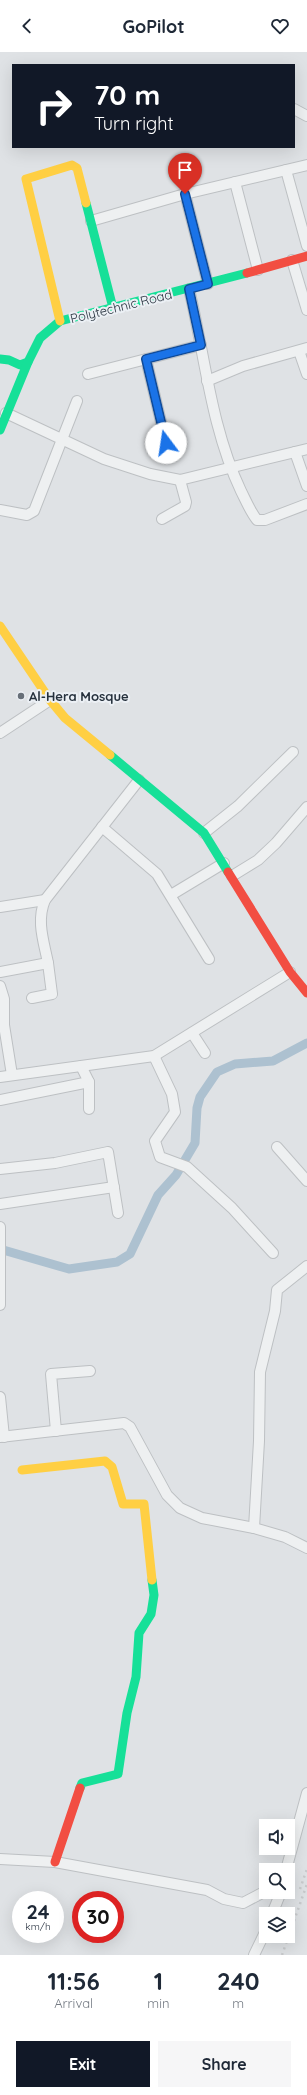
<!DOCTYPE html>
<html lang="en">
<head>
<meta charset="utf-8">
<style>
  body { margin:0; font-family:Quicksand,sans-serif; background:#f6f6f7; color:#1f2937; height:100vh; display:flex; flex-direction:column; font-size:15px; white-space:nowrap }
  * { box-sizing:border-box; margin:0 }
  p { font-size:13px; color:#747a83 }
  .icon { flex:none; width:22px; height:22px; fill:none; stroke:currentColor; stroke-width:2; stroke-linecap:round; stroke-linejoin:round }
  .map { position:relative; height:1903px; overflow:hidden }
  .drawer { display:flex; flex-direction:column; background:#fff; flex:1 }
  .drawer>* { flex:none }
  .banner { position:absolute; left:12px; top:12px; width:283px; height:84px; border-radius:0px; box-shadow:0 4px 16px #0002; background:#111827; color:#fff; overflow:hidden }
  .tools { position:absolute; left:259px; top:1767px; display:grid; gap:8px }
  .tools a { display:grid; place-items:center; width:36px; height:36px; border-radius:0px; background:#fff; box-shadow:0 4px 16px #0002; font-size:20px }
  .speed { position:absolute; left:12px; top:1839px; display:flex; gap:8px; font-size:20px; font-weight:700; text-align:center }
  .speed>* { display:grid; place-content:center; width:52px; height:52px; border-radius:50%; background:#fff; box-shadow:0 4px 16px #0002; line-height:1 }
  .speed small { font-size:10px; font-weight:400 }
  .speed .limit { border:6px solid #d22; background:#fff; color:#111 }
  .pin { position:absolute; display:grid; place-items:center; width:34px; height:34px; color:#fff; margin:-41px -17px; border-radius:50% 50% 50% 0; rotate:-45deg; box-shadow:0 0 4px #0007 }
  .pin .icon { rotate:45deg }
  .me { position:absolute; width:44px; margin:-22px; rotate:346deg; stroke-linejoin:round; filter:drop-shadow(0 0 3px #0008) }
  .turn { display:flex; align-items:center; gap:14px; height:84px; padding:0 16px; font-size:18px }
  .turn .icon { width:52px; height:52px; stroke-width:2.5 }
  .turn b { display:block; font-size:28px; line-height:34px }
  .eta { display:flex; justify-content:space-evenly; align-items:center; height:68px; text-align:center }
  .eta b { font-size:24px; font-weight:800; line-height:28px }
  .cta { display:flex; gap:8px; margin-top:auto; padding:8px 16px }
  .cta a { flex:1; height:46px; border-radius:0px; background:#111827; color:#fff; font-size:16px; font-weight:800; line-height:46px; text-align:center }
  .cta a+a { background:#f6f6f7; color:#1f2937 }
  header { display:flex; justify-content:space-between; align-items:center; height:52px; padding:0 16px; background:#fff; font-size:18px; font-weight:800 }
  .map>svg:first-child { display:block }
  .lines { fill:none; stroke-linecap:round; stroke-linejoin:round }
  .canal { stroke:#adc1d0; stroke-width:9 }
  .street-casing { stroke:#bdc0c3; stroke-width:12 }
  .street { stroke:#eef0f1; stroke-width:10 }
  .fast { stroke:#16e098; stroke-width:9 }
  .slow { stroke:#ffcf43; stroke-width:9 }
  .jam { stroke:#f24e42; stroke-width:9 }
  .rail { stroke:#c8cacc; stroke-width:2.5; stroke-dasharray:2 4; stroke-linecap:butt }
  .route-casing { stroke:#114b97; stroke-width:10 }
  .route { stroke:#1a73e8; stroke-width:7 }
  .poi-dot { fill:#676f78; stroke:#ecf0f5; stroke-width:1.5 }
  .labels { text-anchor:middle; stroke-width:4; stroke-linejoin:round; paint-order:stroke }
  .street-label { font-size:13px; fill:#26313d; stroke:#ecf0f5 }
  .poi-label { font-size:13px; font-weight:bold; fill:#26313d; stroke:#ecf0f5; text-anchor:start }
</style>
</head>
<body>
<header><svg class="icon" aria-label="back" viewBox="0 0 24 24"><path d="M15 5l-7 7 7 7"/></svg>GoPilot<svg class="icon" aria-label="heart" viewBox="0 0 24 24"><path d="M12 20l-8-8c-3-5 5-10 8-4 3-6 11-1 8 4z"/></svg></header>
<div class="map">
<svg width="307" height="1903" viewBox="0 0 307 1903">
  <rect width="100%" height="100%" fill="#dfe2e5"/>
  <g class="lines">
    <path class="canal" d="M0 1197 69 1217 117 1210 130 1202 158 1143 176 1123 195 1091 197 1056 200 1045 217 1020 235 1012 273 1009 307 991"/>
    <defs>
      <g id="street">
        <path d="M294 57 307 64"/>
        <path d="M286 118 307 194"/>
        <path d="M235 130 258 218"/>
        <path d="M185 142 208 232"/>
        <path d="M91 169 185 142 307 113"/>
        <path d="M292 208 307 258"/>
        <path d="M189 237C205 304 211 376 241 439 246 449 250 459 257 468H265L307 452"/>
        <path d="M299 299 307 322"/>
        <path d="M146 307 166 391"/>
        <path d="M88 322 201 293"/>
        <path d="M207 329 243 314 307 296"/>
        <path d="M6 361 104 407 150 422 180 428 307 397"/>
        <path d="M295 400 307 434"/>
        <path d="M0 458 27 463 34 459 77 349"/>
        <path d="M162 467 185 454 186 450 180 428"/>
        <path d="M0 681 50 648"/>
        <path d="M102 775 157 822 209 907"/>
        <path d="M204 781 238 754 293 700"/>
        <path d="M232 824 258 808 276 791 307 755"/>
        <path d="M171 843 224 811"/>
        <path d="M0 855 45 848"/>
        <path d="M48 911C44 890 36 869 45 848L139 728"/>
        <path d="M0 920 48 911 52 942 32 946"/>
        <path d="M0 934 4 947V973L12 1023"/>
        <path d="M192 981 205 1001"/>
        <path d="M154 1004 172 1042 175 1060 155 1089 160 1105 187 1115 232 1156 273 1201"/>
        <path d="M81 1014 89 1030V1057"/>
        <path d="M0 1025 154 1004 290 920"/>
        <path d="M0 1048 89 1030"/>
        <path d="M277 1095 307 1129"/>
        <path d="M0 1117 55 1111 108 1100 118 1161"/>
        <path d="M0 1152 114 1135"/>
        <path d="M0 1175V1253"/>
        <path d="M0 1345 4 1385"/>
        <path d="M56 1379 51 1322 90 1319"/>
        <path d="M0 1385 124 1371 130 1375 167 1443 180 1456 202 1466 254 1476 285 1485 307 1496"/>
        <path d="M254 1476 259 1389 260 1320 275 1259 277 1238 307 1214"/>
        <path d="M0 1807 55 1810 207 1838 224 1847 243 1851 266 1839"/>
        <path d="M286 1818 307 1741"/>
        <path d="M272 1862 281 1840"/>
        <path d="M254 1903 266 1878"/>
      </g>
    </defs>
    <use href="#street" class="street-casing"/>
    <use href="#street" class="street"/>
    <g class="fast">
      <path d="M86 151 113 256"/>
      <path d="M0 307 9 308 20 313 28 310 40 286 60 269 247 221"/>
      <path d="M0 378 28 310"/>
      <path d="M110 703 204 781 228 820"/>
      <path d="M80 1736 82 1731 118 1722 127 1661 136 1625 139 1581 151 1562 154 1543 152 1528"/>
    </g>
    <g class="slow">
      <path d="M60 269 26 127 72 113 77 116 86 151"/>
      <path d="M0 574 50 648 65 666 110 703"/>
      <path d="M22 1418 105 1409 112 1415 123 1452H144L152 1528"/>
    </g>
    <g class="jam">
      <path d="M247 221 307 204"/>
      <path d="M228 820 290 920 307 941"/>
      <path d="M55 1810 80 1736"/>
    </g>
    <g class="rail">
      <path d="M300 1837 307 1817"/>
      <path d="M282 1903 307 1832"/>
    </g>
  </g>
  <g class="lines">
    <defs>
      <path id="route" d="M166 391 146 307 201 293 189 237 208 232 185 142"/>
    </defs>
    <use href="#route" class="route-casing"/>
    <use href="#route" class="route"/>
  </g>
  <circle class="poi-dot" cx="21" cy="644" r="4"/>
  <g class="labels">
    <g class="street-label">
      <text transform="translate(121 254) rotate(-14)" y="5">Polytechnic Road</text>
    </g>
    <g class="poi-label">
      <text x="29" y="649">Al-Hera Mosque</text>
    </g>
  </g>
</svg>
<div class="tools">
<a><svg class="icon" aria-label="sound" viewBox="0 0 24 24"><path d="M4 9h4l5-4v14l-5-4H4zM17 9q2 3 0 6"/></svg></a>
<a><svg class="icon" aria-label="search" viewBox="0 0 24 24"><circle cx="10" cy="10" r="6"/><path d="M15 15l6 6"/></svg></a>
<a><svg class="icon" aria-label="layers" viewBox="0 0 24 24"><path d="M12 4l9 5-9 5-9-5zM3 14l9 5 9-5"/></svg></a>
</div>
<div class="speed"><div>24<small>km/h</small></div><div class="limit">30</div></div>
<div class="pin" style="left:185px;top:142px;background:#d93025"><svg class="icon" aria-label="arrive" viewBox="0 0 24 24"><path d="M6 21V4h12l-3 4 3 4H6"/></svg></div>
<svg class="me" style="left:166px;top:391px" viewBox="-20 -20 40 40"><circle r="19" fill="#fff"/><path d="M0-13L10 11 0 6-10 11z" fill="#1a73e8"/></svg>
<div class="banner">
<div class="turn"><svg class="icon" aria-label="right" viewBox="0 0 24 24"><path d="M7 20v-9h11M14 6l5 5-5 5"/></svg><div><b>70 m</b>Turn right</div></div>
</div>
</div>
<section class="drawer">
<div class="eta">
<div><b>11:56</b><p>Arrival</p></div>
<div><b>1</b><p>min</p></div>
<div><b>240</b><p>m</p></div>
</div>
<div class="cta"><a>Exit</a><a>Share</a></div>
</section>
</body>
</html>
